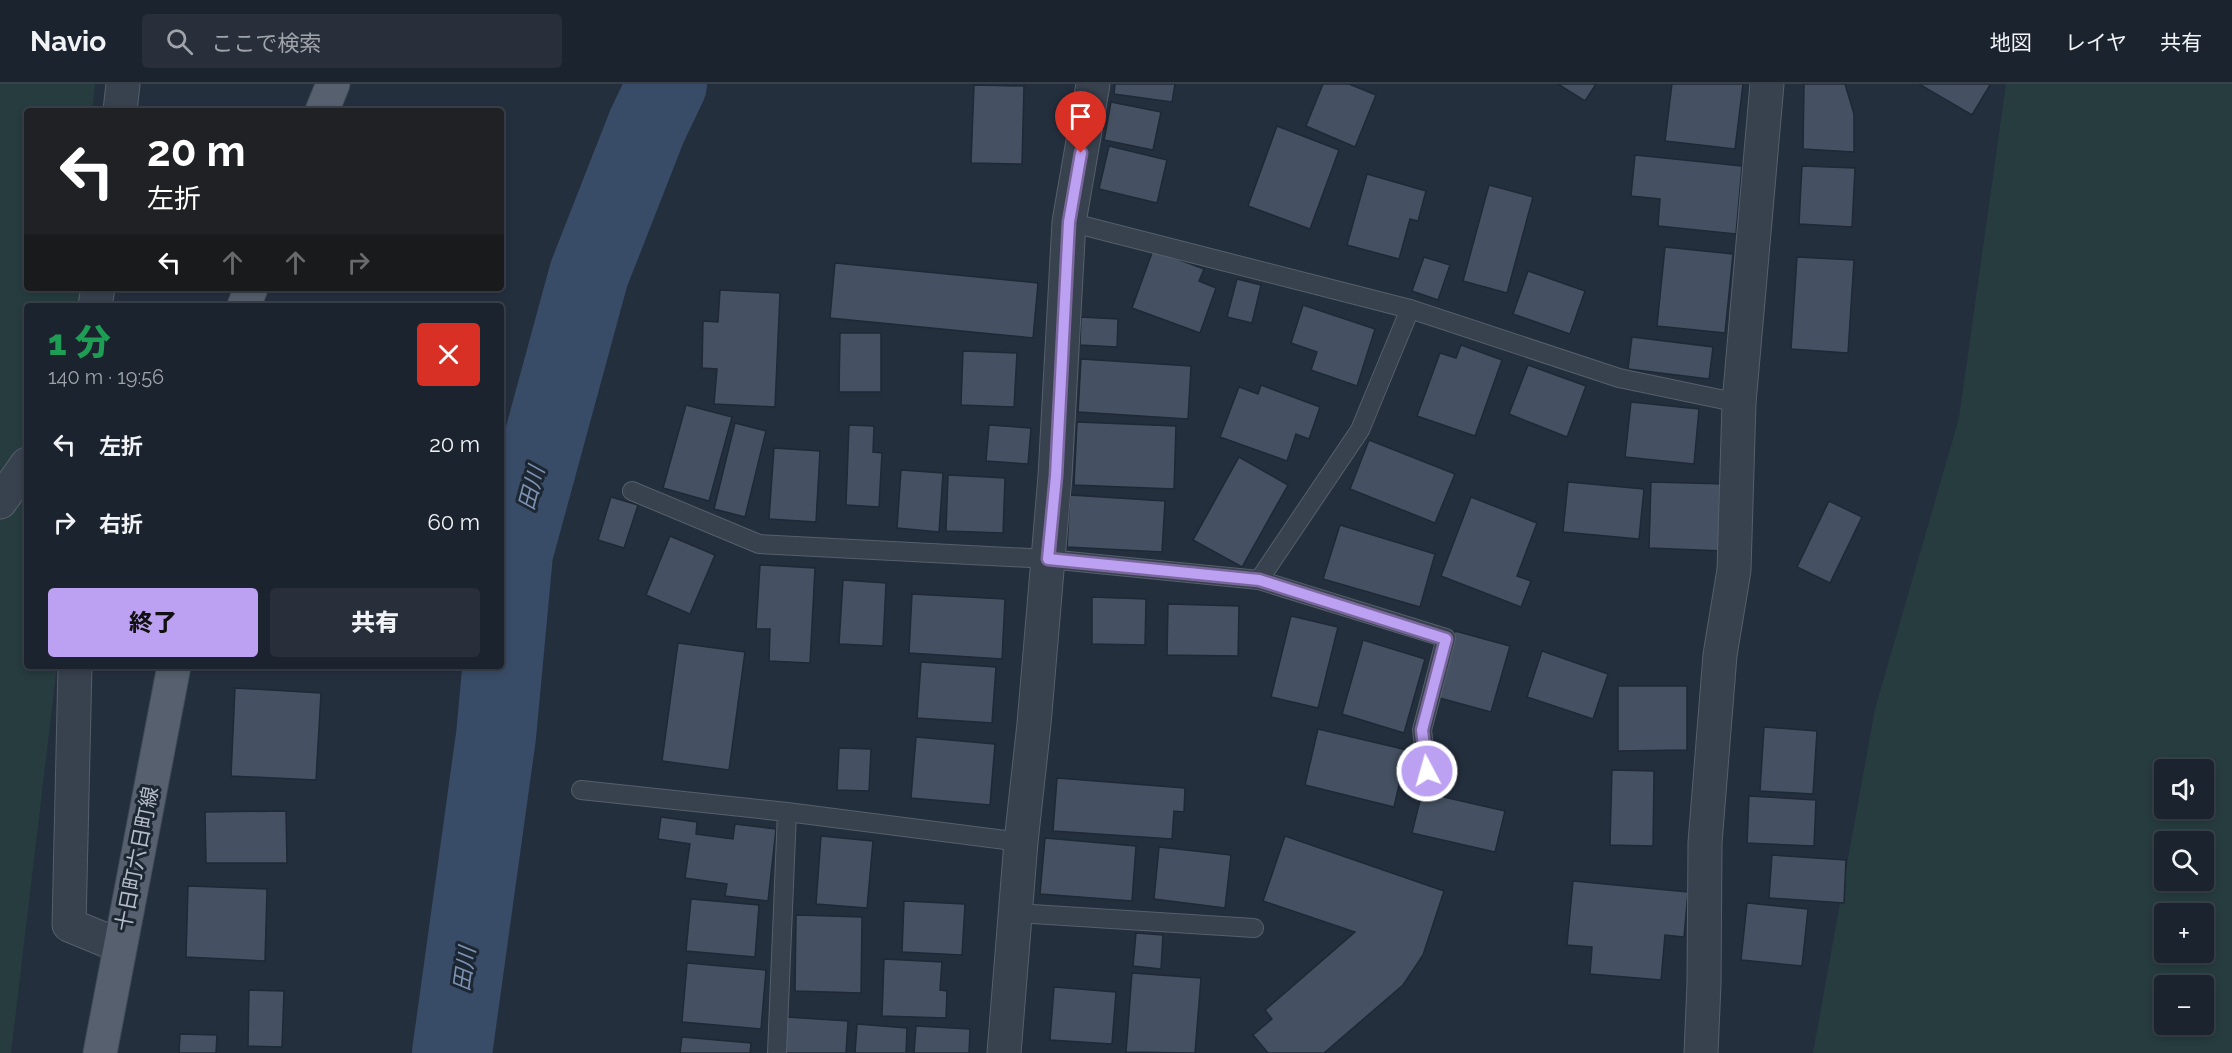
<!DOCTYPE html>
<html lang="ja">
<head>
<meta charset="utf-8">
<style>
  body { margin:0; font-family:Raleway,"Noto Sans JP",sans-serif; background:#282f3a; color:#f1f3f6; height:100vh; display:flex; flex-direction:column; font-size:22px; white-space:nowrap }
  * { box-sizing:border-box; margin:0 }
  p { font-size:20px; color:#a0a4aa }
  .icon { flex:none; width:33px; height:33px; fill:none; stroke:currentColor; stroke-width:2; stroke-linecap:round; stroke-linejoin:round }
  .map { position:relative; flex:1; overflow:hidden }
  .panel { position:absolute; left:24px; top:219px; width:480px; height:366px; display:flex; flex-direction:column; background:#1b232e; border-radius:6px; box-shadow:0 3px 9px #0003,0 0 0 2px #39404a }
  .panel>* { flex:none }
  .banner { position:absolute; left:24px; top:24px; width:480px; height:183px; border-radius:6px; box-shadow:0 3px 9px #0003,0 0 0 2px #39404a; background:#202124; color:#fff; overflow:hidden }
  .fabs { position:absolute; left:2154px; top:675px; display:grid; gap:12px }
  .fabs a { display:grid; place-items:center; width:60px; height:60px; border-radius:6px; background:#1b232e; box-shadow:0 3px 9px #0003,0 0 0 2px #39404a; font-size:30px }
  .pin { position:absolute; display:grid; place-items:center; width:51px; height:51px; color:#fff; margin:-62px -26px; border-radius:50% 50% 50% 0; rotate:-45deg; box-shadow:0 0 6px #0007 }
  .pin .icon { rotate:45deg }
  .me { position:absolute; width:66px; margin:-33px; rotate:354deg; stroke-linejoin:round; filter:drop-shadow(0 0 4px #0008) }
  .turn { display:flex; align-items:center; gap:21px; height:126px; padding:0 24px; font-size:27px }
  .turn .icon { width:78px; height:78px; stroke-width:2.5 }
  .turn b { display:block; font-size:42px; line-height:51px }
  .lanes { display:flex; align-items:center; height:57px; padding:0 24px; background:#0003; justify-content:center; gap:30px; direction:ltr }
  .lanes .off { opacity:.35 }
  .round { display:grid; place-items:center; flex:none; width:63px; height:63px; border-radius:6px; background:#282f3a }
  .summary { display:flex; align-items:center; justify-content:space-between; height:102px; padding:0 24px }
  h1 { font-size:36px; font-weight:800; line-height:45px; color:#1e9e55 }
  .button { display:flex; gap:12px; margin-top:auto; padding:12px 24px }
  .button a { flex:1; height:69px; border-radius:6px; background:#bca0f2; color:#111; font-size:24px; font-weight:800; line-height:69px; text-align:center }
  .button a+a { background:#282f3a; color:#f1f3f6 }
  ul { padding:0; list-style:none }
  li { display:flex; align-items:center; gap:18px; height:78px; padding:0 24px }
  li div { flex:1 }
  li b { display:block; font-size:22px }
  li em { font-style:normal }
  header { display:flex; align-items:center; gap:36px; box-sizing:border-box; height:84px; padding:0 30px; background:#1b232e; border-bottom:2px solid #39404a }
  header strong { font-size:28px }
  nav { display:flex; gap:33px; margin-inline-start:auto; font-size:21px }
  .search { width:420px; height:54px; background:#282f3a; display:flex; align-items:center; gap:15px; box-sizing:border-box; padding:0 21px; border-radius:6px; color:#a0a4aa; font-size:22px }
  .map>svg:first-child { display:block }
  .green { fill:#263c3f; fill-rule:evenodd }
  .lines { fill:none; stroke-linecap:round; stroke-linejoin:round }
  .river { stroke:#394c67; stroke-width:80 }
  .building { fill:#455162; stroke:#1f2835; stroke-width:1.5 }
  .lane-casing { stroke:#565f6c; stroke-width:20 }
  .street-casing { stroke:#565f6c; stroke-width:35 }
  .primary-casing { stroke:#414a57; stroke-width:35 }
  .lane { stroke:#38414e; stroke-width:18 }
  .street { stroke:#38414e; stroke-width:33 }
  .primary { stroke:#56606e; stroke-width:33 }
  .route-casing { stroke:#7a689d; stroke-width:15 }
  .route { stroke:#bca0f2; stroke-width:10 }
  .labels { text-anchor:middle; stroke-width:6; stroke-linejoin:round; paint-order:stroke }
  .street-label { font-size:21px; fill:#b4bcc9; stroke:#1d2633 }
  .water-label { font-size:22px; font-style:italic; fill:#7c92b1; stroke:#1d2633 }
</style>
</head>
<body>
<header>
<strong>Navio</strong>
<div class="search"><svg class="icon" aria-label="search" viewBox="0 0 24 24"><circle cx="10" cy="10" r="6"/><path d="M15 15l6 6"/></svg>ここで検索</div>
<nav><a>地図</a><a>レイヤ</a><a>共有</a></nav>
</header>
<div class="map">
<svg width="2232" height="969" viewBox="0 0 2232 969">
  <rect width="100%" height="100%" fill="#242f3e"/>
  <g class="green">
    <path d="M0 0H95L92 27H27V204H90L91 222H27V582H57L11 969H0Z"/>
    <path d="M2006 0H2232V969H1813L1875 625 1959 334ZM2164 686H2204V724H2164ZM2164 758H2204V796H2164ZM2164 830H2204V868H2164ZM2164 902H2204V940H2164Z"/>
  </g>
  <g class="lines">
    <path class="river" d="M452 969 496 652 513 469 589 190 647 42 667 0"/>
  </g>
  <g class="building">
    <path d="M1115 0H1175L1172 18 1114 10Z"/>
    <path d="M1323 0H1349L1376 11 1355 63 1306 42Z"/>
    <path d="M1558 0H1596L1585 17Z"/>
    <path d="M1672 0H1743L1735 65 1665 57Z"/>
    <path d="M1804 0H1845L1854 30V68L1803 65Z"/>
    <path d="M1919 0H1989L1990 1 1972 31Z"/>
    <path d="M974 1 1024 2 1022 80 971 79Z"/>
    <path d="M1111 18 1161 28 1153 66 1104 56Z"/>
    <path d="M1277 42 1339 66 1310 145 1248 122Z"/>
    <path d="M1109 62 1167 76 1157 119 1099 105Z"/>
    <path d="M1635 71 1742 82 1736 150 1658 142 1660 115 1631 112Z"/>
    <path d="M1802 82 1855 84 1852 143 1799 140Z"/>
    <path d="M1367 90 1426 107 1418 137 1410 135 1399 175 1347 161Z"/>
    <path d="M1489 101 1533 113 1507 209 1463 197Z"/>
    <path d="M1665 163 1733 170 1725 249 1657 242Z"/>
    <path d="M1153 166 1204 185 1199 197 1216 204 1200 249 1132 224Z"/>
    <path d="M1424 173 1450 181 1438 216 1412 207Z"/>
    <path d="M1797 173 1854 176 1848 269 1791 265Z"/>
    <path d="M835 179 1038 199 1033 254 830 234Z"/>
    <path d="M1528 187 1585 207 1570 250 1513 230Z"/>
    <path d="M1237 195 1261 201 1252 239 1227 233Z"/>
    <path d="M720 206 780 209 775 323 714 320 717 285 702 284 703 237 718 238Z"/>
    <path d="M1303 221 1375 245 1357 302 1311 286 1317 268 1291 259Z"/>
    <path d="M1081 233 1118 235 1117 263 1080 261Z"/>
    <path d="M840 249H881V308H839Z"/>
    <path d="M1632 253 1713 263 1709 295 1628 285Z"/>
    <path d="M1461 261 1502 276 1475 352 1417 332 1440 269 1456 274Z"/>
    <path d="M963 267 1017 269 1014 323 961 321Z"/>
    <path d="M1081 275 1191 282 1188 335 1078 328Z"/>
    <path d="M1528 281 1586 302 1567 353 1509 330Z"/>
    <path d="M1261 301 1320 323 1309 355 1296 350 1287 377 1220 353 1239 303 1258 310Z"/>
    <path d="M1631 318 1699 325 1694 380 1625 373Z"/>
    <path d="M686 321 732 333 709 417 663 404Z"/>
    <path d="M1077 338 1176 342 1174 405 1074 401Z"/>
    <path d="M735 339 766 347 745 433 714 425Z"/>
    <path d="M849 341 874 342 873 368 882 369 879 423 846 421Z"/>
    <path d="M989 341 1031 344 1028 380 986 377Z"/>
    <path d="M1369 356 1455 390 1435 439 1350 405Z"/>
    <path d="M774 364 820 367 816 438 769 435Z"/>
    <path d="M1239 373 1288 401 1242 483 1193 456Z"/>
    <path d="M901 386 943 389 939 448 897 444Z"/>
    <path d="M948 391 1005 394 1003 449 946 447Z"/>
    <path d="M1568 398 1644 405 1639 455 1563 448Z"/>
    <path d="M1651 398 1726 400 1724 467 1649 464Z"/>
    <path d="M1070 411 1165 417 1162 468 1067 463Z"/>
    <path d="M611 413 638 421 624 464 598 456Z"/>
    <path d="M1471 413 1537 439 1517 492 1531 497 1521 523 1441 492Z"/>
    <path d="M1829 417 1862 433 1830 499 1797 483Z"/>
    <path d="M1340 441 1435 470 1420 523 1323 495Z"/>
    <path d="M670 452 715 471 690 530 646 511Z"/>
    <path d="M760 481 815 484 810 579 769 577 770 545H756Z"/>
    <path d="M843 496 886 499 883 562 839 560Z"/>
    <path d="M912 510 1005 515 1002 575 909 569Z"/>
    <path d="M1092 513 1146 515 1145 561 1092 560Z"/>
    <path d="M1168 520 1239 522 1238 572 1167 571Z"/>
    <path d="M1291 532 1338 543 1318 624 1271 613Z"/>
    <path d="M1455 547 1510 562 1491 628 1436 613Z"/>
    <path d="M1363 556 1425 575 1404 649 1342 630Z"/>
    <path d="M678 559 745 568 729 686 662 677Z"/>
    <path d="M1542 567 1608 590 1593 635 1527 613Z"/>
    <path d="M921 578 996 583 992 639 917 634Z"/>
    <path d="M1618 602H1687V666L1618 667Z"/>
    <path d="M235 604 321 609 316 696 231 692Z"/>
    <path d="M1764 643 1817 647 1813 710 1760 707Z"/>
    <path d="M1318 645 1407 666 1394 723 1305 701Z"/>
    <path d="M916 653 995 660 990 721 911 714Z"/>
    <path d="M839 664 871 665 869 707 837 706Z"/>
    <path d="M1612 686 1654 687 1653 762 1610 761Z"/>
    <path d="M1057 694 1185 704 1184 728 1174 727 1172 755 1053 747Z"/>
    <path d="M1422 708 1505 727 1495 768 1412 749Z"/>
    <path d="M1749 712 1816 716 1814 762 1747 759Z"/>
    <path d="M286 727 287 779H206L205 728Z"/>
    <path d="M661 733 697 738 696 750 733 755 735 740 776 745 768 817 725 812 727 800 685 794 690 760 658 755Z"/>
    <path d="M821 752 873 757 867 824 816 820Z"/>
    <path d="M1285 752 1444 807 1423 871 1403 901 1324 969H1268L1253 951 1272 935 1265 926 1355 848 1263 817Z"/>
    <path d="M1045 754 1136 762 1132 817 1040 810Z"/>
    <path d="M1159 763 1231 771 1225 824 1154 815Z"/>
    <path d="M1772 771 1846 776 1844 819 1769 814Z"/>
    <path d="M1573 797 1688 808 1684 853 1665 851 1661 896 1590 890 1592 863 1567 861Z"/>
    <path d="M188 802 267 805 265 877 186 873Z"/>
    <path d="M691 815 759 821 755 873 686 867Z"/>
    <path d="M904 817 965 820 962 871 902 868Z"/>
    <path d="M1747 819 1808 825 1802 882 1741 876Z"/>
    <path d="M796 831 862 833 861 909 795 907Z"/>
    <path d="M1136 849 1163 851 1161 885 1133 882Z"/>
    <path d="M884 875 942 878 940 906 947 907 946 934 882 932Z"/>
    <path d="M687 879 766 886 761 945 682 938Z"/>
    <path d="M1132 889 1201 894 1195 969 1126 968Z"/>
    <path d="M1054 903 1116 908 1112 960 1050 956Z"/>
    <path d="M249 906 284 907 282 963 248 962Z"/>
    <path d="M787 933 848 937 846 969H784Z"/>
    <path d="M857 940 907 944 906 969H855Z"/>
    <path d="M916 942 970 945 969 969H914Z"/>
    <path d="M180 950 217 951 216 969H179Z"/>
    <path d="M682 953 751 959 750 969H680Z"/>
  </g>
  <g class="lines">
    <defs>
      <g id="lane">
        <path d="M1069 138 1410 225 1619 294 1739 319"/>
        <path d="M632 407 759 460 1048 475 1259 496 1446 554 1422 646 1427 687 1435 697"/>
        <path d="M1259 496 1360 346 1410 225"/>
        <path d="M581 706 787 728 1021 758"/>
        <path d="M1016 829 1254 844"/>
        <path d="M777 969 787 728"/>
      </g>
      <g id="street">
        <path d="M120 27 123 0"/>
        <path d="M95 222 98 204"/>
        <path d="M0 418 27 380"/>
        <path d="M75 582 69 841 120 862"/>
        <path d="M1004 969 1021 758 1034 640 1055 392 1069 138 1093 0"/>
        <path d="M1701 969 1704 900 1705 759 1720 571 1734 486 1739 319 1767 0"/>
      </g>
      <g id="primary">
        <path d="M322 27 333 0"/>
        <path d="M244 222 251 204"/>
        <path d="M100 969 174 582"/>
      </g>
    </defs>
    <use href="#lane" class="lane-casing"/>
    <use href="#street" class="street-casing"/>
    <use href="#primary" class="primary-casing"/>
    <use href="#lane" class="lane"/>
    <use href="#street" class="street"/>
    <use href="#primary" class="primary"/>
  </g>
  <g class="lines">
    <defs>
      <path id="route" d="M1081 69 1069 138 1056 392 1048 475 1259 496 1446 555 1422 646 1427 687"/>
    </defs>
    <use href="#route" class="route-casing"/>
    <use href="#route" class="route"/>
  </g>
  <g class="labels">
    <g class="street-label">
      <text transform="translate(137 775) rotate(-79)" y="7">十日町六日町線</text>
    </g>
    <g class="water-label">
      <text transform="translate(531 404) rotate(-75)" y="8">田川</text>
      <text transform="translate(464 885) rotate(-82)" y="8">田川</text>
    </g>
  </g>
</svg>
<div class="fabs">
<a><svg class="icon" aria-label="sound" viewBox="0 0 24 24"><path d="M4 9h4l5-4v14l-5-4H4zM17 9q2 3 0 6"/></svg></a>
<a><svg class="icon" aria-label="search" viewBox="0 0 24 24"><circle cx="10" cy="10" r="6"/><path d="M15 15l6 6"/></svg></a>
<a>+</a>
<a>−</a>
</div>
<div class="pin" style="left:1081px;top:69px;background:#d93025"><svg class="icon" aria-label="arrive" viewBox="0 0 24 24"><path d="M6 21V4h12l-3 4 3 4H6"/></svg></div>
<svg class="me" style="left:1427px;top:687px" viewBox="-20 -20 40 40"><circle r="17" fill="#bca0f2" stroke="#fff" stroke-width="3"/><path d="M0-11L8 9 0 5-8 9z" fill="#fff"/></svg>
<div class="banner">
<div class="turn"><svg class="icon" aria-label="left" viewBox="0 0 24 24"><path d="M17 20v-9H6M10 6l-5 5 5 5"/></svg><div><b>20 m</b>左折</div></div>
<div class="lanes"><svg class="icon" aria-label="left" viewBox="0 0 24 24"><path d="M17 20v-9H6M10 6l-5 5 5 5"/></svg><svg class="icon off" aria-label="ahead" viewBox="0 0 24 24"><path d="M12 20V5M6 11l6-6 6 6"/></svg><svg class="icon off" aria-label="ahead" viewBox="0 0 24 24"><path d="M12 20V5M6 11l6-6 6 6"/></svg><svg class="icon off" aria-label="right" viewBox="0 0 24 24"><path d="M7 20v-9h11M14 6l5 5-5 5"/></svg></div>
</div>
<section class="panel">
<div class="summary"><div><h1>1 分</h1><p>140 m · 19:56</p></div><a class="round" style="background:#d93025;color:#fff"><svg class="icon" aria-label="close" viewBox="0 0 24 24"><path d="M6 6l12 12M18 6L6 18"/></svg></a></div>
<ul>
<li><svg class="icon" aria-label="left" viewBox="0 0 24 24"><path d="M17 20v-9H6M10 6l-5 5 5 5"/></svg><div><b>左折</b></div><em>20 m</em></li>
<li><svg class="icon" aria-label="right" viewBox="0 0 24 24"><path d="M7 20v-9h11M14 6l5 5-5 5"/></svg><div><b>右折</b></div><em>60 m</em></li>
</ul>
<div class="button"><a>終了</a><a>共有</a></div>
</section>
</div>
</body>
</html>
